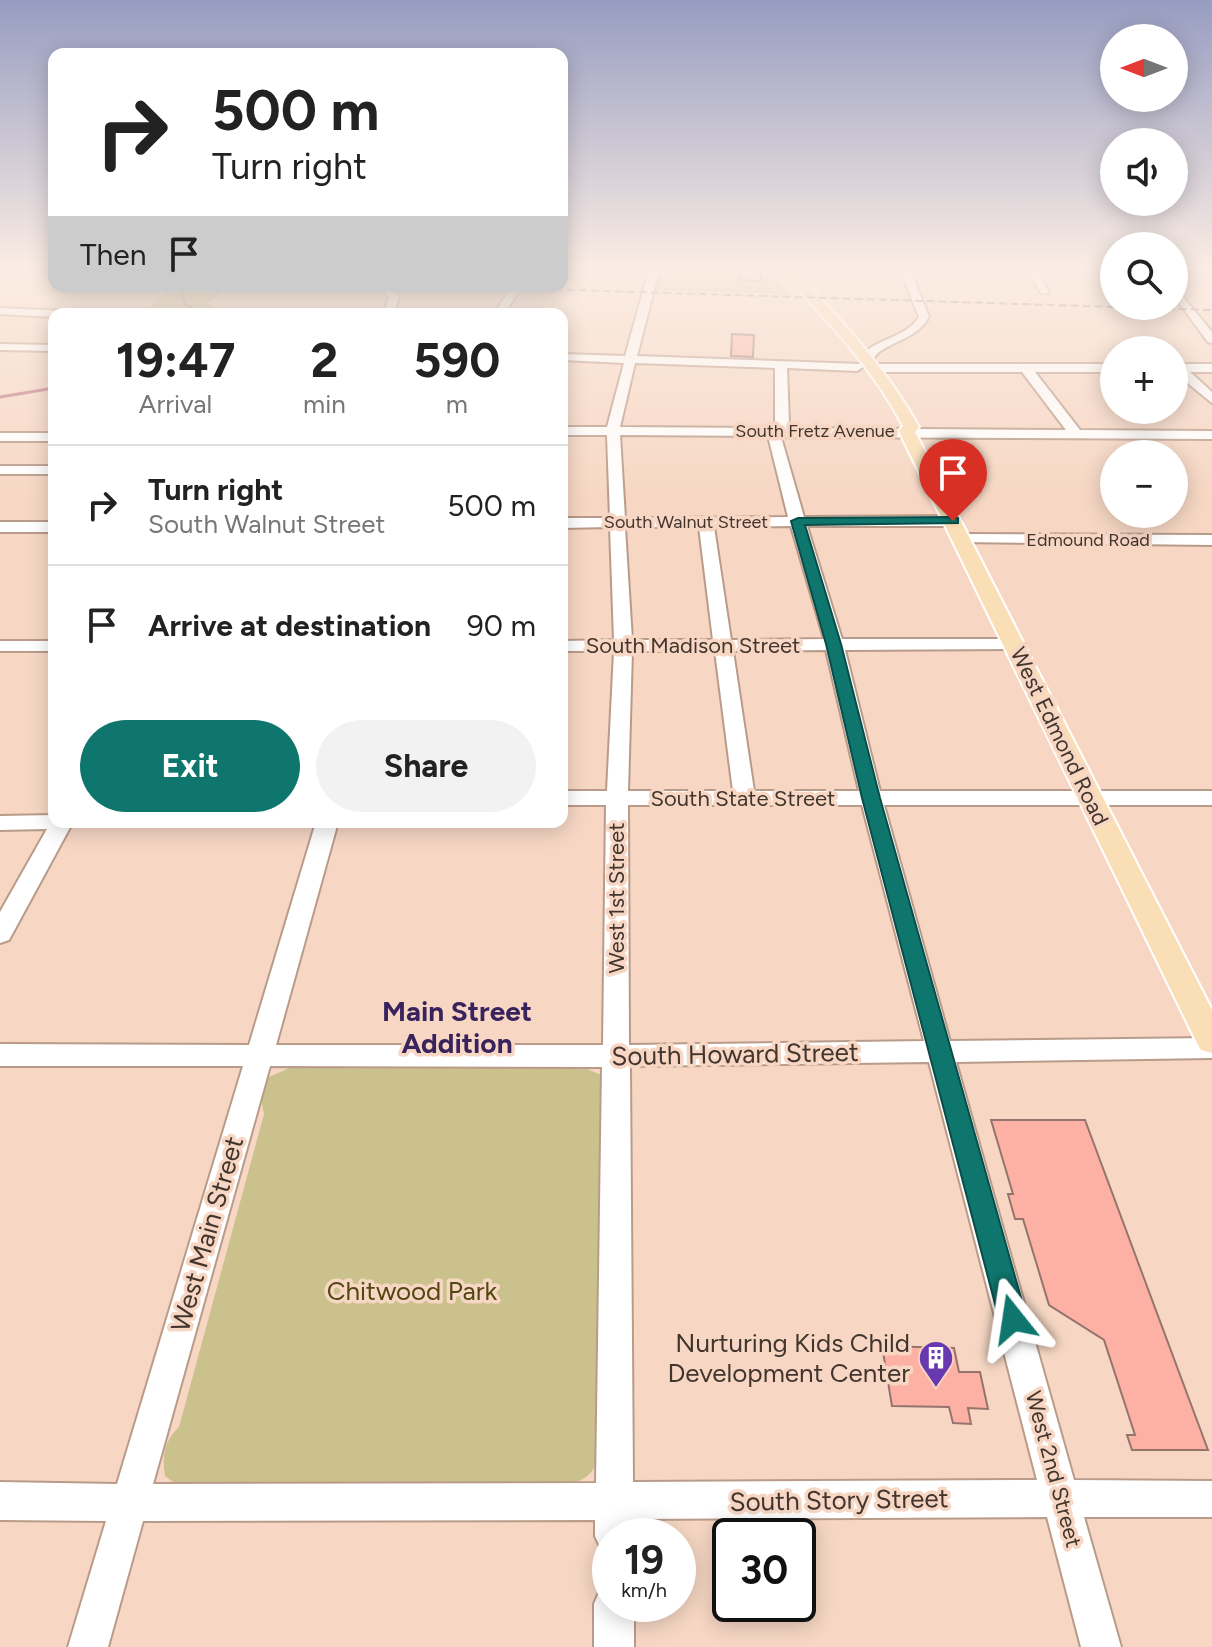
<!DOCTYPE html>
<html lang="en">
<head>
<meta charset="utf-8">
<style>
  body { margin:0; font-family:Figtree,sans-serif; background:#f2f2f2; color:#222; height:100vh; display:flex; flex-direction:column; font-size:30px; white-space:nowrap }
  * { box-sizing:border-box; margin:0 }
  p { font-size:26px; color:#767676 }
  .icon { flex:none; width:44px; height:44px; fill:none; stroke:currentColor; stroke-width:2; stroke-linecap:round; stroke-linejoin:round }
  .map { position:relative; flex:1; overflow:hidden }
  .side { position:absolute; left:48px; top:308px; width:520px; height:520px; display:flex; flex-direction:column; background:#fff; border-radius:16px; box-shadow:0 4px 20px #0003 }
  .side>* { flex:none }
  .banner { position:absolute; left:48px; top:48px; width:520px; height:244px; border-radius:16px; box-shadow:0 4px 20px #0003; background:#fff; color:#222; overflow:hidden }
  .needle { width:52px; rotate:270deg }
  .controls { position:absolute; left:1100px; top:24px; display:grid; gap:16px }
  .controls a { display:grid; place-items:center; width:88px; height:88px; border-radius:50%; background:#fff; box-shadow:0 4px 20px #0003; font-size:40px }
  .speed { position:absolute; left:592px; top:1518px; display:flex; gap:16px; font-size:40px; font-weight:700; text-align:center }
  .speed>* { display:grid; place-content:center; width:104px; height:104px; border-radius:50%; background:#fff; box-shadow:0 4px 20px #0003; line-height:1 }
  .speed small { font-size:20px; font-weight:400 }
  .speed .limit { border:4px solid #111; border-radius:12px; background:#fff; color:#111 }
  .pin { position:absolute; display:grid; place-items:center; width:68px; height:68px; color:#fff; margin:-82px -34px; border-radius:50% 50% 50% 0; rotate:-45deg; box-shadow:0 0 8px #0007 }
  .pin .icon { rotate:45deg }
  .me { position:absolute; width:88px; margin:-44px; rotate:345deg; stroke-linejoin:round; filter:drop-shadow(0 0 6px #0008) }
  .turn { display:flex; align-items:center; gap:28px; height:168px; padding:0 32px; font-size:36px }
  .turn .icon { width:104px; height:104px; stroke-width:2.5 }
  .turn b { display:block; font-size:56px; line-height:68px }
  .then { display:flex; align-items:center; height:76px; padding:0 32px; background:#0003; gap:16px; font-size:30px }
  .eta { display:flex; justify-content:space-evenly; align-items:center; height:136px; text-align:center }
  .eta b { font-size:48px; font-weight:700; line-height:56px }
  .button { display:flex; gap:16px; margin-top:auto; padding:16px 32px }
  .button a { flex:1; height:92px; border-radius:48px; background:#0f766e; color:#fff; font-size:32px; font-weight:700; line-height:92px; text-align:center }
  .button a+a { background:#f2f2f2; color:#222 }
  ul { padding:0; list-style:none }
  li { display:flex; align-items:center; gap:24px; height:120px; padding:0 32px; border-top:2px solid #e0e0e0 }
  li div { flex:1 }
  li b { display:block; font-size:30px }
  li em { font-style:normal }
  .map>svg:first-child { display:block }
  .green { fill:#cbc18d }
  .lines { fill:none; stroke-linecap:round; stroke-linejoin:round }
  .stream-far1 { stroke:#bf7786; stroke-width:2 }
  .stream { stroke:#bf7786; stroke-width:3 }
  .building { fill:#fdb1a4; stroke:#96746e; stroke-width:2 }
  .minor-casing { stroke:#b99b89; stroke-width:4 }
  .major-casing { stroke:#fff; stroke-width:4 }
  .minor { fill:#fff; fill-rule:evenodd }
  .major { fill:#fadeb5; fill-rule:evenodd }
  .rail { stroke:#8d786c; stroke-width:2; stroke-dasharray:8 4; stroke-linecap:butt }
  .route { fill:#0f766e; stroke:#0a4d48; stroke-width:2 }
  .labels { text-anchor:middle; stroke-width:7; stroke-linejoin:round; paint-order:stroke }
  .far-street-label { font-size:18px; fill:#42352d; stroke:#f7d7c4 }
  .street-label { font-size:22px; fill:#42352d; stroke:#f7d7c4 }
  .near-street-label { font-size:26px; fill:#42352d; stroke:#f7d7c4 }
  .near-park-label { font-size:26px; fill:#514710; stroke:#f7d7c4 }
  .near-poi-label { font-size:26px; fill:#42352d; stroke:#f7d7c4; text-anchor:end }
  .near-neighbourhood-label { font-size:28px; font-weight:bold; fill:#38235d; stroke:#f7d7c4 }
</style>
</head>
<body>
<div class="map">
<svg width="1212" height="1647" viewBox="0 0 1212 1647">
  <rect width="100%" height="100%" fill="#f7d7c4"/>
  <g class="green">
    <path d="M659 267H769L787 294 653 290Z"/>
    <path d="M186 286H218L223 291 208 303 231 314H143L168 289Z"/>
    <path d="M578 1065 601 1075 604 1085 597 1462C591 1476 583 1481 567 1484L177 1485 165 1476C162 1456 164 1441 179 1427L264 1114 261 1099 267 1078 289 1068 300 1066Z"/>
  </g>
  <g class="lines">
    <path class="stream-far1" d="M179 286 185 304 204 314"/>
    <path class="stream" d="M0 397 54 388"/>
  </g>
  <g class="building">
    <path d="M740 267 761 268V281L739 280Z"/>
    <path d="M732 334 754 335 753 357 731 356Z"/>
    <path d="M991 1120H1085L1208 1450H1132L1127 1435H1135L1104 1340 1049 1305 1023 1219H1015L1008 1194H1013Z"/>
    <path d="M882 1346 954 1348 959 1372H980L988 1409 968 1408 971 1424 953 1423 949 1407 892 1406Z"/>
  </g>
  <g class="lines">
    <defs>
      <g id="minor">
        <path d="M650 267H660L637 356 861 364 863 367 857 371 787 368 789 423 786 428 1066 430 1022 372H874L868 368 874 364H1114V372H1035L1080 430 1212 431V439L781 437 804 517 953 516 961 521 953 526H807L842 639H1016L1025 644 1016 649 845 650 880 791H1212V805H884L950 1041 1212 1038V1058L956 1062 1074 1480 1212 1481V1517H1084L1121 1647H1081L1047 1517 633 1519V1536H610V1553L601 1549 595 1536V1520L143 1521 108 1647H68L106 1521 0 1520V1482L117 1484 243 1066H0V1044L249 1045 316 822H338L276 1045H603L606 805H562V791H607L614 651H562V641L614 640 610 527 562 528V518H610L607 435H562V427H607L624 363 562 360V354L625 356ZM635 363 775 368V423L772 428 620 427ZM620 435 768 436 788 517 625 518ZM791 526 824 639 731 640 714 527ZM625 527H699L713 640H632ZM826 650 859 791H754L733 651ZM632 651H715L733 791H628ZM628 805H862L924 1041 629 1045ZM929 1062 1037 1480 633 1482 630 1066ZM270 1066 602 1067 596 1483 153 1484Z"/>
        <path d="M899 267H909L929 317C915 343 876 343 872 363H864L861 356C877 338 906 338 919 317Z"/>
        <path d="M1026 267H1036L1049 293H1041Z"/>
        <path d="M381 286H391L399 298 393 314H383L389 298Z"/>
        <path d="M512 286H522L504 314H494Z"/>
        <path d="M1174 286 1212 332V343L1208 342 1174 296Z"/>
        <path d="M0 308 67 311 72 314H54V317L0 314Z"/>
        <path d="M0 344 54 345V351L0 350Z"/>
        <path d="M1174 364H1212V372H1190L1212 392V403L1174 372Z"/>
        <rect x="0" y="433" width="54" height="8"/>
        <rect x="0" y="466" width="54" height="8"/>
        <rect x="0" y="522" width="54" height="10"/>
        <path d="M963 534 1212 535V545L957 542V536Z"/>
        <rect x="0" y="641" width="54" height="10"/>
        <path d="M54 815V822H73L9 940 0 943V912L47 829 0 830V816Z"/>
        <path d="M610 1586V1604H634V1647H594V1604L600 1590Z"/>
      </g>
      <path id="major" d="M783 267H795L802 279C846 325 888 371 919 427L915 432 1212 1010V1053L1201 1050 1196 1041 899 431 903 426C875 372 834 328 793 284Z"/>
    </defs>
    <use href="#minor" class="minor-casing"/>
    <use href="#major" class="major-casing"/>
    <use href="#minor" class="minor"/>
    <use href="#major" class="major"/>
    <g class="rail">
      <path d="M0 272 54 273"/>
      <path d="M447 286 1212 310"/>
    </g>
  </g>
  <linearGradient id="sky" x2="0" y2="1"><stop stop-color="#979cc1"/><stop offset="0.54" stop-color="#fbede4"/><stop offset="1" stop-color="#fbede4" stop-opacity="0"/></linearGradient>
  <rect width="1212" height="497" fill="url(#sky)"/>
  <path class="route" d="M953 517 958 518V523L805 525 841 644 880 798 1027 1319 1023 1328 1013 1332 1003 1328 999 1319 862 798 826 644 791 521 798 518Z"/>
  <defs>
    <symbol id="building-pin" viewBox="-11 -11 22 30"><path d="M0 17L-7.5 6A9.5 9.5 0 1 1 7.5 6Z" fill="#6738af" stroke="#f7d7c4"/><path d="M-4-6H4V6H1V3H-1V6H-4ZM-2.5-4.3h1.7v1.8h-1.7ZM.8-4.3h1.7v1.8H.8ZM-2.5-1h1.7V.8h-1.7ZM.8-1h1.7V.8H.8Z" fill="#fff"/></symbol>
  </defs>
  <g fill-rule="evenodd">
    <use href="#building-pin" x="916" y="1338" width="40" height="54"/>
  </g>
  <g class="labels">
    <g class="far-street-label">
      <text x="815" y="437">South Fretz Avenue</text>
      <text x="686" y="528">South Walnut Street</text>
      <text x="1088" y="546">Edmound Road</text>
    </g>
    <g class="street-label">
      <text x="693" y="653">South Madison Street</text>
      <text transform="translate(1060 736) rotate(64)" y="8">West Edmond Road</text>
      <text x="743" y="806">South State Street</text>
      <text transform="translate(616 898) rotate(-90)" y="8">West 1st Street</text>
      <text transform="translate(1054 1469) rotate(75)" y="8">West 2nd Street</text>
    </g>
    <g class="near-street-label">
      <text transform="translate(735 1054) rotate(-1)" y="9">South Howard Street</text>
      <text transform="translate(207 1234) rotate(-74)" y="9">West Main Street</text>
      <text transform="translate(839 1500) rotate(-1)" y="9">South Story Street</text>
    </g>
    <g class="near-park-label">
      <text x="412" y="1300">Chitwood Park</text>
    </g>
    <g class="near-poi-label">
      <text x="910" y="1352">Nurturing Kids Child<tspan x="910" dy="30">Development Center</tspan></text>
    </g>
    <g class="near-neighbourhood-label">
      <text x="457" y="1021">Main Street<tspan x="457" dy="32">Addition</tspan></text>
    </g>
  </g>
</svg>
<div class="controls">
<a><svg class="needle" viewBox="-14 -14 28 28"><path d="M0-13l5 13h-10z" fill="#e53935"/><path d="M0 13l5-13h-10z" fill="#767676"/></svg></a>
<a><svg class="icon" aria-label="sound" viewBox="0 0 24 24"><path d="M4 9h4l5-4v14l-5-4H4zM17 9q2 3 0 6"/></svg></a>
<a><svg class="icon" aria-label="search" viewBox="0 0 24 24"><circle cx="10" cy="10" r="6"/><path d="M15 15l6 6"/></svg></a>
<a>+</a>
<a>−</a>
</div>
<div class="speed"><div>19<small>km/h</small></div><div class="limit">30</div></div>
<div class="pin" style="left:953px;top:521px;background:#d93025"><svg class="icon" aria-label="arrive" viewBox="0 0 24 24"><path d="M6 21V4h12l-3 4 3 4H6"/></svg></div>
<svg class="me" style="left:1013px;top:1319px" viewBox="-20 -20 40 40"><path d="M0-17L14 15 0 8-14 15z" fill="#0f766e" stroke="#fff" stroke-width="4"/></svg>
<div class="banner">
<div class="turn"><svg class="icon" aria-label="right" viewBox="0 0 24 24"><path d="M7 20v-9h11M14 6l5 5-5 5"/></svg><div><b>500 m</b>Turn right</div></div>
<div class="then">Then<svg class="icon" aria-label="arrive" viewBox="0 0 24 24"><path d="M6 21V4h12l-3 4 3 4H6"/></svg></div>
</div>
<section class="side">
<div class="eta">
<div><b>19:47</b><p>Arrival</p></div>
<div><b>2</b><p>min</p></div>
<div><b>590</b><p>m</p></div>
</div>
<ul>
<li><svg class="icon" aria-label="right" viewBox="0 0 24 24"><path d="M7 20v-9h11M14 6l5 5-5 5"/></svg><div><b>Turn right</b><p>South Walnut Street</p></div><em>500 m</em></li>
<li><svg class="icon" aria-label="arrive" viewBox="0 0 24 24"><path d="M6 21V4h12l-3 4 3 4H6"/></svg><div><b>Arrive at destination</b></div><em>90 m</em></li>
</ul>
<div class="button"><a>Exit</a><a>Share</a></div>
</section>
</div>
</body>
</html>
